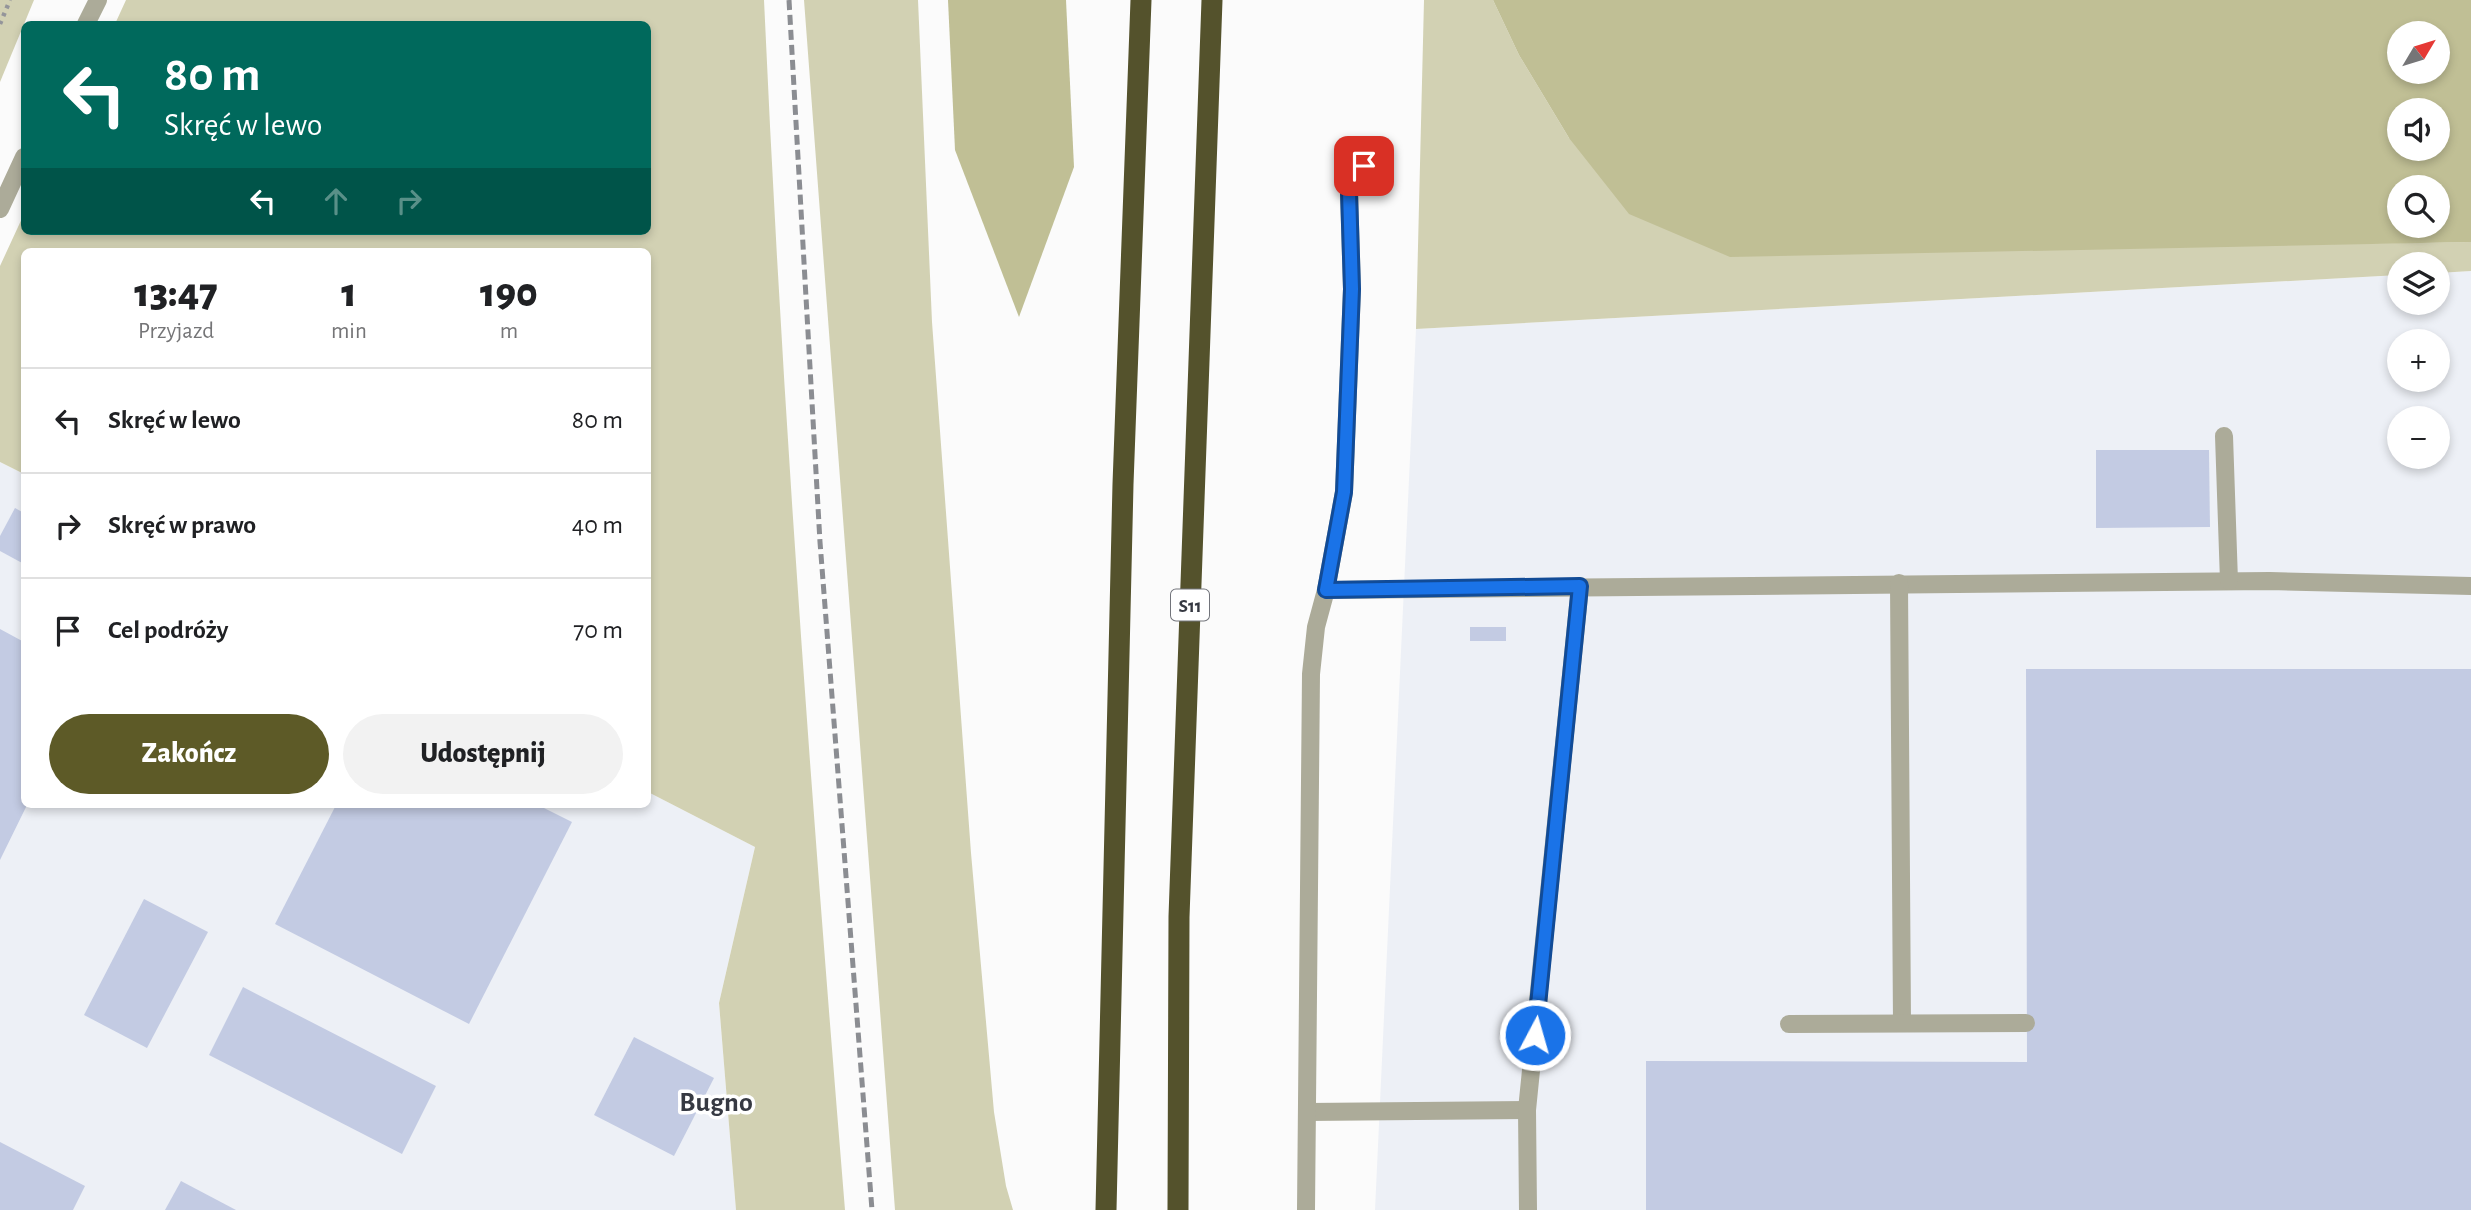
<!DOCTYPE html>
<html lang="pl">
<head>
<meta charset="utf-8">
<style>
  body { margin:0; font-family:"Alegreya Sans",sans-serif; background:#f2f2f2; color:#202124; height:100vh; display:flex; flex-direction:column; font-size:26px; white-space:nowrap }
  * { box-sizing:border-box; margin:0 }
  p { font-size:23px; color:#757577 }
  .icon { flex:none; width:38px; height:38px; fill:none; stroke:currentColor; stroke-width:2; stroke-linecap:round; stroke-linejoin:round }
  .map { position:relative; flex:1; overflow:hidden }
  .sheet { position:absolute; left:21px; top:248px; width:630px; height:560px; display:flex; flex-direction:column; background:#fff; border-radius:10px; box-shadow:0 4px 10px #0003 }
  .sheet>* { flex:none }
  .guide { position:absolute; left:21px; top:21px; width:630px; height:214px; border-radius:10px; box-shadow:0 4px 10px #0003; background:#00695c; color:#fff; overflow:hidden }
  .needle { width:46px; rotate:52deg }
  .fabs { position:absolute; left:2387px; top:21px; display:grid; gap:14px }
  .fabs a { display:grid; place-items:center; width:63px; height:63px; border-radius:50%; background:#fff; box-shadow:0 4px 10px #0003; font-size:35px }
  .pin { position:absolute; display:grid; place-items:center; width:60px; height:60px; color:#fff; margin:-30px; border-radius:14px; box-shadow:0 4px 10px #0006 }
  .me { position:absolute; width:77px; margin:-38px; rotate:6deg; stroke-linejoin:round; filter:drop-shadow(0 0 5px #0008) }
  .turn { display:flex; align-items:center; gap:24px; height:147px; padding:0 28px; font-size:32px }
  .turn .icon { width:91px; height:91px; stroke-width:2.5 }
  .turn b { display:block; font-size:49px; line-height:60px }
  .lanes { display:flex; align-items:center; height:66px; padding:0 28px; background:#0003; justify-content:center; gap:35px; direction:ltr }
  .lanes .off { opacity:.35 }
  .eta { display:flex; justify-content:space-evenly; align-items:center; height:119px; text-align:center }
  .eta b { font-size:42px; font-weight:800; line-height:49px }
  .button { display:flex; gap:14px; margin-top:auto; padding:14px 28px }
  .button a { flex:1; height:80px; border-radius:42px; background:#5d5a27; color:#fff; font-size:28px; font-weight:800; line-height:80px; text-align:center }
  .button a+a { background:#f2f2f2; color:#202124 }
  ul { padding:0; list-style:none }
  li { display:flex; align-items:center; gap:21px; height:105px; padding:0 28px; border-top:2px solid #e0e0e0 }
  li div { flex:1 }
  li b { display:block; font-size:26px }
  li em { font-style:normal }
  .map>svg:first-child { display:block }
  .built { fill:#edf0f6; fill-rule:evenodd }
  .green { fill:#d2d1b3 }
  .forest { fill:#c0bf95; fill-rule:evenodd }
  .building { fill:#c3cbe3 }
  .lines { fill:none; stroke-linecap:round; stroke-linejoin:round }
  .path { stroke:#94959a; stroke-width:4.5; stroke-dasharray:3.5 5; stroke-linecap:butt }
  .service { stroke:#acab99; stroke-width:18 }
  .minor { stroke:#acab99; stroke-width:18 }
  .motorway { stroke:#54522c; stroke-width:21 }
  .rail { stroke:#8b8d92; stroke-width:5; stroke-dasharray:10 5; stroke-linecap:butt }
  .route-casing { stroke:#114b97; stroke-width:18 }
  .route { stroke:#1a73e8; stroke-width:12 }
  .labels { text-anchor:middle; stroke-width:7; stroke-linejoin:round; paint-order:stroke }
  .shield { fill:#fff; stroke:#72747b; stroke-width:2 }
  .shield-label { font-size:19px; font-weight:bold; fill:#363942 }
  .district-label { font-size:28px; font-weight:bold; fill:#363942; stroke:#fff }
</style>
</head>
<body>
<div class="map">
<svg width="2471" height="1210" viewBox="0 0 2471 1210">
  <rect width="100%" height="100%" fill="#fbfbfb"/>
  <g class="built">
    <path d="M2471 271V1210H1375L1416 329 2399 275V303H2438V273ZM2399 341H2438V380H2399ZM2399 418H2438V457H2399Z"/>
    <path d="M0 462 24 474V805H648V792L755 847 719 1003 736 1210H0Z"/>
  </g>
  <g class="green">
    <path d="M0 0H34L0 82Z"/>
    <path d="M126 0H764C782 404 812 807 845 1210H736L719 1003 755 847 648 792V252H24V474L0 462V266L24 214V231H648V24H115Z"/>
    <path d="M804 0H918L932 322 971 853 994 1112 1006 1186 1013 1210H895Z"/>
    <path d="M1424 0H1493L1519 55 1569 138 2146 247 2471 242V271L2438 273V264H2399V275L1416 329Z"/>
  </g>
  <g class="forest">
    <path d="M948 0H1066L1074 167 1019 317 955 150Z"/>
    <path d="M1493 0H2471V242L1730 257 1629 214 1569 138 1519 55ZM2399 33H2438V72H2399ZM2399 110H2438V149H2399ZM2399 187H2438V226H2399Z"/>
  </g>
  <g class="building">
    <path d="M2096 450H2209L2210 527 2096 528Z"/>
    <path d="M15 508 24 513V564L0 551V536Z"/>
    <rect x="1470" y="627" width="36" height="14"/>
    <path d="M0 629 24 642V805H27L0 860Z"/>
    <path d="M2026 669H2471V1210H1646V1061L2027 1062Z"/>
    <path d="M336 805H538L572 822 469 1024 275 924Z"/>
    <path d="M144 899 208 932 147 1048 84 1015Z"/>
    <path d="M243 987 436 1086 402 1154 209 1055Z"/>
    <path d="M634 1037 714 1078 674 1156 594 1115Z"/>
    <path d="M0 1142 85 1186 73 1210H0Z"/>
    <path d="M181 1181 236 1210H165Z"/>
  </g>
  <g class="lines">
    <path class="path" d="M0 24 10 0"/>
    <g class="service">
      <path d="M1364 166 1349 192 1352 289 1344 492 1326 590 2270 581 2471 586"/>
      <path d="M2224 436 2229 581"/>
      <path d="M1899 583 1902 1023"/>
      <path d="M1789 1024 2026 1023"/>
      <path d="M1307 1112 1527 1110"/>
      <path d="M1528 1210 1527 1110 1580 586"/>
    </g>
    <g class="minor">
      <path d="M86 24 98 0"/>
      <path d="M0 209 24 157"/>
      <path d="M1306 1210 1311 674 1316 627 1326 590"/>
    </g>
    <g class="motorway">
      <path d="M1106 1210 1123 484 1141 0"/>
      <path d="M1178 1210 1179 917 1212 0"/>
    </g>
    <path class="rail" d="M789 0 820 542 872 1210"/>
  </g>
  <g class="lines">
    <defs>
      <path id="route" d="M1364 166 1349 192 1352 289 1344 492 1326 590 1580 586 1535 1035"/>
    </defs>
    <use href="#route" class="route-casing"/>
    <use href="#route" class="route"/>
  </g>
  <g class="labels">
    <rect class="shield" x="1171" y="589.5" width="38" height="31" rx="5"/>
    <g class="shield-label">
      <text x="1190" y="612">S11</text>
    </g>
    <g class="district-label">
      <text x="716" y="1111">Bugno</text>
    </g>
  </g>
</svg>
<div class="fabs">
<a><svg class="needle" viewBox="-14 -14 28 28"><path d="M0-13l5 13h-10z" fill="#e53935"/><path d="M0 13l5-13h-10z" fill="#757577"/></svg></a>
<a><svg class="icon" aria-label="sound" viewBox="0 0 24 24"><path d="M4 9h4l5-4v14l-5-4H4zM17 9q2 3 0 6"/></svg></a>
<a><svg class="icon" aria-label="search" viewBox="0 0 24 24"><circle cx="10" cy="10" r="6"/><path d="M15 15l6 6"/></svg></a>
<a><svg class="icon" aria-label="layers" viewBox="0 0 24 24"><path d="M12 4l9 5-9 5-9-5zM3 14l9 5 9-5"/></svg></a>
<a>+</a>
<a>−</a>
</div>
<div class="pin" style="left:1364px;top:166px;background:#d93025"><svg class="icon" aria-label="arrive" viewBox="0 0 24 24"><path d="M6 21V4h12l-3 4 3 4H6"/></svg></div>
<svg class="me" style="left:1535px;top:1035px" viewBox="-20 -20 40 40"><circle r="17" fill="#1a73e8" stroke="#fff" stroke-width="3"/><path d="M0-11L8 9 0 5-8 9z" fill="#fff"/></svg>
<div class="guide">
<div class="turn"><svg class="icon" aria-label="left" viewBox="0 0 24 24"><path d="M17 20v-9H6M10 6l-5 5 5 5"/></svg><div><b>80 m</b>Skręć w lewo</div></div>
<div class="lanes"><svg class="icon" aria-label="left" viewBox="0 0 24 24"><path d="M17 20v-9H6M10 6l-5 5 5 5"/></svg><svg class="icon off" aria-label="ahead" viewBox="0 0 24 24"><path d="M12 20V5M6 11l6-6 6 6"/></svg><svg class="icon off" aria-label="right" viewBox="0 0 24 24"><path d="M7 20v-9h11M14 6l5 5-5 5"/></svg></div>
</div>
<section class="sheet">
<div class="eta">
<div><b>13:47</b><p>Przyjazd</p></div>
<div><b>1</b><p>min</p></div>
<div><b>190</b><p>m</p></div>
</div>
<ul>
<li><svg class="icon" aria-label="left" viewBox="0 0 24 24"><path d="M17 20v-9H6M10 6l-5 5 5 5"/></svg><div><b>Skręć w lewo</b></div><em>80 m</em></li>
<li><svg class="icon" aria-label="right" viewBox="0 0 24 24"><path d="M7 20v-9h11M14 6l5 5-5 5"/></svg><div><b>Skręć w prawo</b></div><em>40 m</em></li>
<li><svg class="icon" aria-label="arrive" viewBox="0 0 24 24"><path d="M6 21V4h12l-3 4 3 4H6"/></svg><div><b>Cel podróży</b></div><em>70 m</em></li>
</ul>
<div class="button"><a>Zakończ</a><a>Udostępnij</a></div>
</section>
</div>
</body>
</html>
